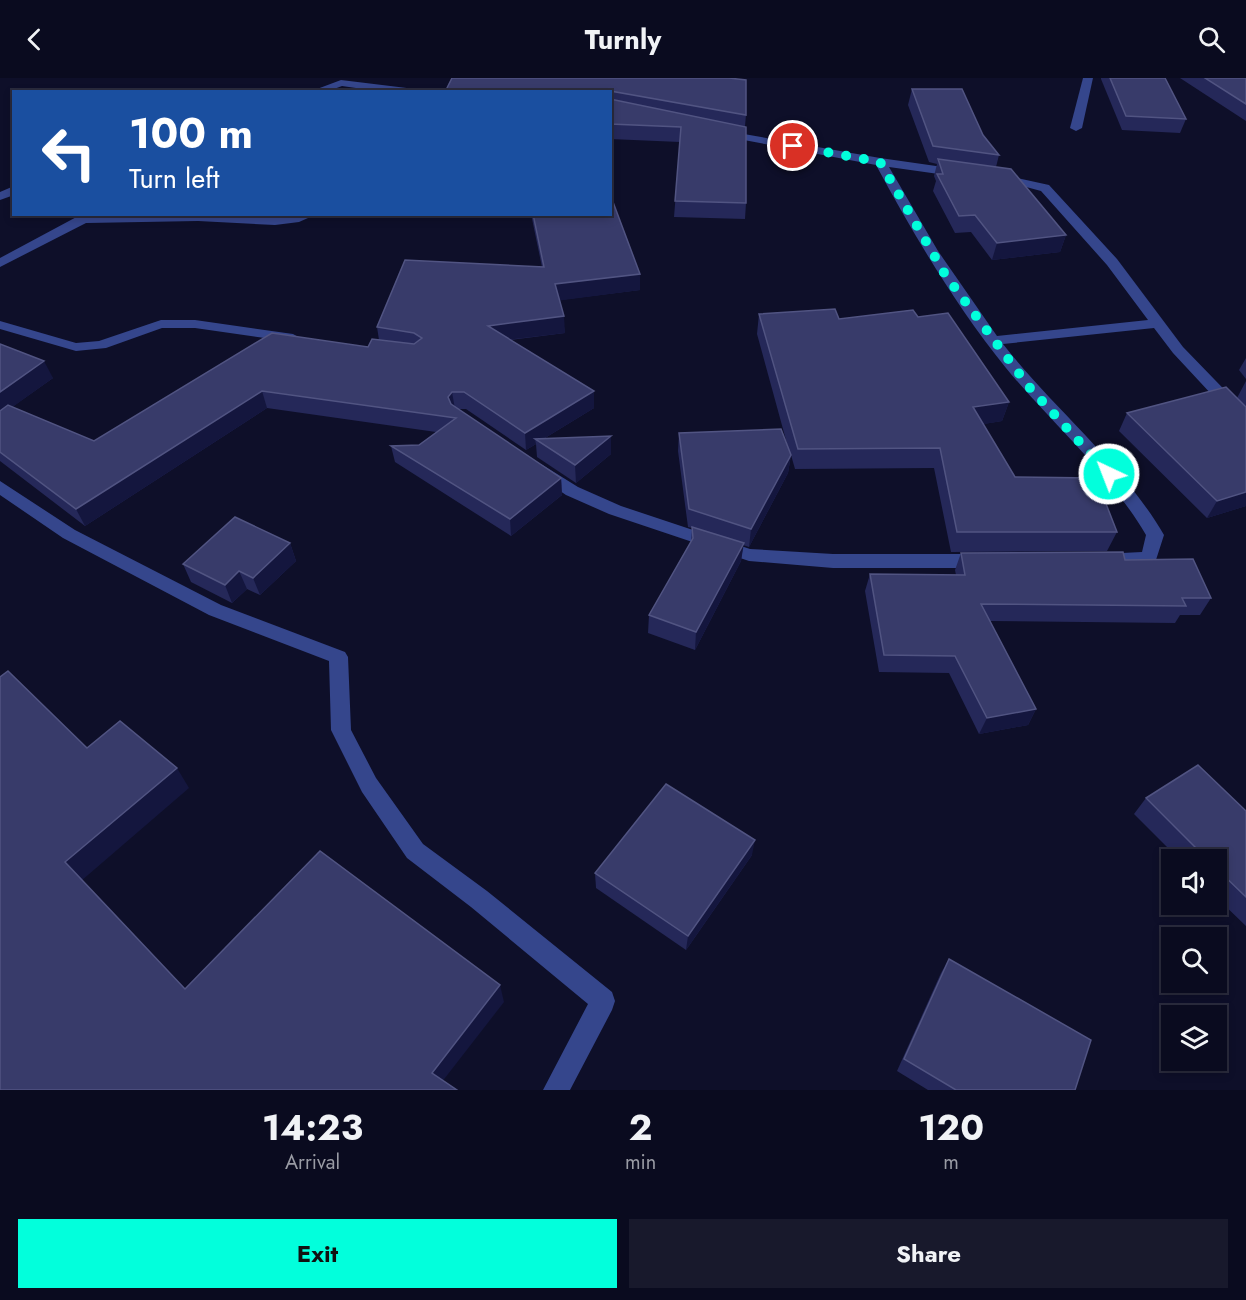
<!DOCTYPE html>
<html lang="en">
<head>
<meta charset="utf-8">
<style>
  body { margin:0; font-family:Jost,sans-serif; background:#18192c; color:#f1f3f6; height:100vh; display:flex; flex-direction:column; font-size:22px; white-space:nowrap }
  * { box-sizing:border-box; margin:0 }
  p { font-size:20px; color:#999ba4 }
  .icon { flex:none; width:33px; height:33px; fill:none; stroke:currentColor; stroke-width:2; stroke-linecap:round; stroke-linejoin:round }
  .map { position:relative; height:1012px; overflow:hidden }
  .panel { display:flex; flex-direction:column; background:#0a0b1f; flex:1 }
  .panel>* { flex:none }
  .guide { position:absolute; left:12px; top:12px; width:600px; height:126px; border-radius:0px; box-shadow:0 3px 9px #0003,0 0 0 2px #2a2b3d; background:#1a4fa0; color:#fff; overflow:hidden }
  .fabs { position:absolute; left:1161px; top:771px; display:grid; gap:12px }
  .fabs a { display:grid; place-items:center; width:66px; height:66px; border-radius:0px; background:#0a0b1f; box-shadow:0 3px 9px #0003,0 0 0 2px #2a2b3d; font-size:30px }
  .pin { position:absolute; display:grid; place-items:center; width:51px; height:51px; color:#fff; margin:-26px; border:3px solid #fff; border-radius:50%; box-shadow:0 2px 6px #0007 }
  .me { position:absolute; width:66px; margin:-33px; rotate:317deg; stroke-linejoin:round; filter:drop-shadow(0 0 4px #0008) }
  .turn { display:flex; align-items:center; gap:21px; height:126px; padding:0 18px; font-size:27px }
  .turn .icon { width:78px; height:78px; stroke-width:2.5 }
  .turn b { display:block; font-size:42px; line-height:51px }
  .eta { display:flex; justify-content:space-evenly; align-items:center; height:102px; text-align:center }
  .eta b { font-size:36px; font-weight:700; line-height:42px }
  .cta { display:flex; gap:12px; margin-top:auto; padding:12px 18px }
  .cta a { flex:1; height:69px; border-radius:0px; background:#02ffdc; color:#111; font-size:24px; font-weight:700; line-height:69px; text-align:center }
  .cta a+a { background:#18192c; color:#f1f3f6 }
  header { display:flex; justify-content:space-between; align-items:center; height:78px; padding:0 18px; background:#0a0b1f; font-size:27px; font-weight:700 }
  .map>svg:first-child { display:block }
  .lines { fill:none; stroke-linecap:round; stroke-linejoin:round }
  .minor { fill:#35468c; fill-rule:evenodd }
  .wall { fill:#252859 }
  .shaded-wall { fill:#14163e }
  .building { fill:#383b6a; stroke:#515482; stroke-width:1.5 }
  .route { stroke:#02ffdc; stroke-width:10; stroke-dasharray:0 18 }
</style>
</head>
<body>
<header><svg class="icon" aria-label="back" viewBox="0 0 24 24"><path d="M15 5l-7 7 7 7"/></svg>Turnly<svg class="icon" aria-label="search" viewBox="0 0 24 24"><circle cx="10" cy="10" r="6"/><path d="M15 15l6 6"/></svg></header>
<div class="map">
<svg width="1246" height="1012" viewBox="0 0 1246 1012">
  <rect width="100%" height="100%" fill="#0e0f29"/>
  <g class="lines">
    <g class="minor">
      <path d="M1083 0H1093L1082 50 1076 53 1070 50Z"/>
      <path d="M341 2 415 11 420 14H384L342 8 326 14H309Z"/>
      <path d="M721 52 880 80 964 92 966 95 960 99 889 89 938 173 997 258 1148 242 1107 187 1041 113 993 100 999 96 1049 107 1117 181 1183 269 1246 334V348L1240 347 1173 275 1154 250 1003 266C1054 331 1122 385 1164 457L1155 485 1102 490 1096 488 1093 483 1096 478 1102 476 1142 474 1146 457C1109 394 1052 346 1006 290 955 227 914 157 876 87L717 57V53Z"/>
      <path d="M14 108V117L0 122V114Z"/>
      <path d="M82 136 275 139 317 136 299 144 275 147 198 143 86 145 0 189V180Z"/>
      <path d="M161 242H195L293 256 300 260 293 264 195 250H162L106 270 76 273 0 251V243L76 265 99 263Z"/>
      <path d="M541 386 578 409 621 428 750 471 833 476H981L987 478 990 483 987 488 981 490H833L749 483 609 436 566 417 535 396 533 392Z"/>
      <path d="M0 403 75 452 221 527 345 574 348 579 351 652 376 700 423 766 487 813 612 914 615 923 612 932 570 1012H543L588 926 471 829 407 780 362 714 331 652 329 583 209 537 63 460 0 417Z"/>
    </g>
  </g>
  <g class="wall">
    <path d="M729 0 746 37 745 48 746 125 745 141 674 139 680 64 610 61V14H445Z"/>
    <path d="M1101 0H1165L1186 41 1180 55 1122 52 1101 1Z"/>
    <path d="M1180 0H1246V43Z"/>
    <path d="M912 11 983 57 999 77 996 89 1066 157 1060 174 992 182 971 154 955 155 933 113 936 103 934 98 937 86 929 84 908 27Z"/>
    <path d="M531 136H610L640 196V212L560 222 565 255 510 262 594 330 545 360 611 376 576 405 537 379 536 366 526 372 466 331H458L561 400 562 417 511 458 395 384 391 368 419 367 436 354 267 330 85 448 0 383V266L53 300 12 329 94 363 368 269 379 262 377 249 542 189Z"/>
    <path d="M759 236 839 241 918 239 1009 324 1002 343 983 346 1015 399 1117 454 1107 473 951 474 934 390 795 391 791 377 788 395 749 469 743 467 741 483 695 572 648 555 649 537 691 465 692 450 688 449 678 373 679 355 789 373 757 256Z"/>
    <path d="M1246 280V301L1239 292Z"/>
    <path d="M1246 303V428L1207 440 1119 353 1127 335 1237 320Z"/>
    <path d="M290 465 296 483 260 517 247 511 232 525 191 504 183 486Z"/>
    <path d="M961 475 1125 482 1211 520 1200 537H1180L1175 545 990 543 1036 631 1028 647 979 656 949 595 879 594 865 513 870 496 956 497 955 492Z"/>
    <path d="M1146 720 1246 733V848L1216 819V782H1180L1134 736Z"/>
    <path d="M752 777 686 872 596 810 595 795Z"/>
    <path d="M949 881 1075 1012H928L897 993 941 895Z"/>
  </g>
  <g class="shaded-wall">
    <path d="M1066 157 1060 174 992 182 997 165Z"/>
    <path d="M640 196V212L556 223 555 206Z"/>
    <path d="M564 238 565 255 489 264 488 248Z"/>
    <path d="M44 283 53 300 0 338V314Z"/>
    <path d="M262 313 267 330 85 448 76 431Z"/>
    <path d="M594 313V330L540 363 535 361 536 366 526 372 525 355Z"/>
    <path d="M452 314 455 331 450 336 448 319Z"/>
    <path d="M1009 324 1002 343 967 349 973 329Z"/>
    <path d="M611 358V376L576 405 575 387Z"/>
    <path d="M791 377 788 395 749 469 751 451Z"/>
    <path d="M561 400 562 417 511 458 510 441Z"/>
    <path d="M1246 414V428L1207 440 1217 423Z"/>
    <path d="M290 465 296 483 260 517 253 500Z"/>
    <path d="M744 465 741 483 695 572 696 554Z"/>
    <path d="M239 493 247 511 232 525 225 507Z"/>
    <path d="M1036 631 1028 647 979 656 987 640Z"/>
    <path d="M177 690 189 710 81 803 65 784Z"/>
    <path d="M755 762 752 777 686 872 688 858Z"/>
    <path d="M500 907 504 924 438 1009 432 995Z"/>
  </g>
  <g class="building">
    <path d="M452 0H729L746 2V37L610 13V14H445Z"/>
    <path d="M1110 0H1165L1186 41 1126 38Z"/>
    <path d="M1205 0H1246V26Z"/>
    <path d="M912 11H962L983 57 999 77 933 68Z"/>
    <path d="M610 21 746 49V125L675 123 681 49 610 46Z"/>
    <path d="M938 81 1011 91 1066 157 997 165 975 137 959 138 937 96H943Z"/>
    <path d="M610 116 640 196 555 206 564 238 488 248 594 313 525 355 464 314H452L448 319 451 326 561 400 510 441 391 368 419 367 456 340 262 313 76 431 0 374V333L8 327 94 363 272 255 368 269 372 261 414 266 422 260 414 255 377 249 405 182 544 189 533 136H610Z"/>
    <path d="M835 231 839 241 913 232 918 239 948 235 1009 324 973 329 1015 399 1096 400 1117 454H957L940 370 798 371 759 236Z"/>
    <path d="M0 266 44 283 0 314Z"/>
    <path d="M1226 309 1246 329V414L1217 423 1127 335Z"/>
    <path d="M781 351 791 377 751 451 689 431 679 355Z"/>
    <path d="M611 358 575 387 535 361Z"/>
    <path d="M235 439 290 465 253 500 239 493 225 507 183 486Z"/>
    <path d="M692 449 744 465 696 554 649 537 693 460Z"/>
    <path d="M1123 474 1125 482 1193 481 1211 520H1182L1186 528 981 526 1036 631 987 640 955 578 884 577 870 496 965 497 961 475Z"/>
    <path d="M8 593 87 670 120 643 177 690 65 784 185 911 320 773 500 907 432 995 457 1012H0V599Z"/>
    <path d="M1198 687 1246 733V819L1216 790V782H1208L1146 720Z"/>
    <path d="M666 706 755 762 688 858 595 795Z"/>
    <path d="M949 881 1091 962 1075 1012H956L904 981Z"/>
  </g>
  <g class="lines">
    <path class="route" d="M793 68 880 84 946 198 1030 310 1109 396"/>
  </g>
</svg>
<div class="fabs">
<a><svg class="icon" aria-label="sound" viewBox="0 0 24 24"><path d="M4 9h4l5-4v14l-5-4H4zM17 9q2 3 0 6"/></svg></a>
<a><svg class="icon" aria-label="search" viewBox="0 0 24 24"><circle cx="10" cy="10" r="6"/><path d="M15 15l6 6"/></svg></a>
<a><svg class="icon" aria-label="layers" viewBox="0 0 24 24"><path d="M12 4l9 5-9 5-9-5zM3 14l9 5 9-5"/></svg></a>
</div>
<div class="pin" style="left:793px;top:68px;background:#d93025"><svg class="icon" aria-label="arrive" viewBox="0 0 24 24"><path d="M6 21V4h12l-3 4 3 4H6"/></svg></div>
<svg class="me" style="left:1109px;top:396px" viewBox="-20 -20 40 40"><circle r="17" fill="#02ffdc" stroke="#fff" stroke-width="3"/><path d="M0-11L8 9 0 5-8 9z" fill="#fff"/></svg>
<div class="guide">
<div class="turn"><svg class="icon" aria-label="left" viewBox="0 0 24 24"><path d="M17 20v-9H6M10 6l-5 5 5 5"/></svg><div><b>100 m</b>Turn left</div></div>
</div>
</div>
<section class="panel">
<div class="eta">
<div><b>14:23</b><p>Arrival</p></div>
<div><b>2</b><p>min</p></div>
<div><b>120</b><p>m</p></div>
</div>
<div class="cta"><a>Exit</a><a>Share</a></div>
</section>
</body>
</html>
